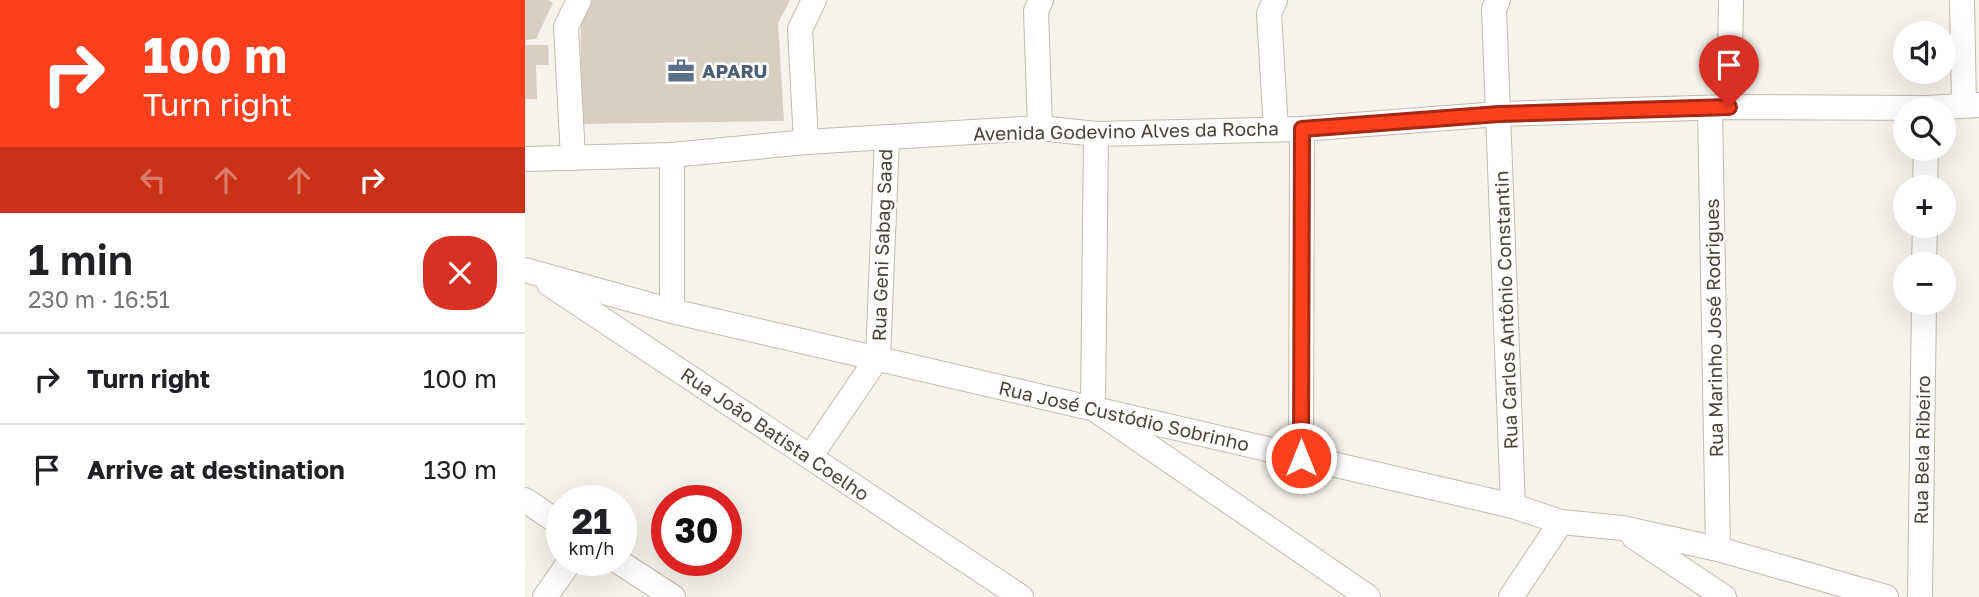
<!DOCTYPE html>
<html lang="en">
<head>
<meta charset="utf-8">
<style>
  body { margin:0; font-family:"Golos Text",sans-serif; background:#f2f2f2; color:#202124; height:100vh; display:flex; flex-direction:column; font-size:26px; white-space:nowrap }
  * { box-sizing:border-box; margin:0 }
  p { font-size:23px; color:#757577 }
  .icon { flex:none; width:38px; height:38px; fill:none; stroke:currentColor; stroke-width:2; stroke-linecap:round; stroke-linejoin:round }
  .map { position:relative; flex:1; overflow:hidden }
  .sheet { display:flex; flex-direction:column; background:#fff; width:525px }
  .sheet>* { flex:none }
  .hud { background:#fc3f1d; color:#fff; overflow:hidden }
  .tools { position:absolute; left:1368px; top:21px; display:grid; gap:14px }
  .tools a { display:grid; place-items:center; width:63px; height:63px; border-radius:50%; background:#fff; box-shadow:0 7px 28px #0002; font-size:35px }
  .speed { position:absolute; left:21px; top:485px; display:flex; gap:14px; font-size:35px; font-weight:700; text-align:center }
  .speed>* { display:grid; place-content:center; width:91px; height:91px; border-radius:50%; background:#fff; box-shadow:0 7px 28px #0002; line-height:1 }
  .speed small { font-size:18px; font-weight:400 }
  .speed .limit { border:10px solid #d22; background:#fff; color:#111 }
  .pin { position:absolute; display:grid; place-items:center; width:60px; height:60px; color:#fff; margin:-72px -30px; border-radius:50% 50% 50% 0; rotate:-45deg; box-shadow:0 0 7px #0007 }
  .pin .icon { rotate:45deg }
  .me { position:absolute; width:77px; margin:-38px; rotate:0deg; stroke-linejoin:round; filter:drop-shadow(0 0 5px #0008) }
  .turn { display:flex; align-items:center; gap:24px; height:147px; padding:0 28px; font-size:32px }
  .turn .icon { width:91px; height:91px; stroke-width:2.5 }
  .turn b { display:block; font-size:49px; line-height:60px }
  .lanes { display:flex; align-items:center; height:66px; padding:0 28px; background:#0003; justify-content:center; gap:35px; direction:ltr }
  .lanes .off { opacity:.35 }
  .round { display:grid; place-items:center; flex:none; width:74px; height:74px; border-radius:28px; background:#f2f2f2 }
  .head { display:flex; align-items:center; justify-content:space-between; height:119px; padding:0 28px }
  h1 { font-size:42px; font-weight:600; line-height:52px }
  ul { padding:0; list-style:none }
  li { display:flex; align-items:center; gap:21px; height:91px; padding:0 28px; border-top:2px solid #e0e0e0 }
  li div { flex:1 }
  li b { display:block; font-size:26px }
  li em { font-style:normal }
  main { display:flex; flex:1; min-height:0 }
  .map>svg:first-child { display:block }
  .building { fill:#d8cfc1 }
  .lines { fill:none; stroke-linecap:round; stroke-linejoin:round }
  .minor-casing { stroke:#c2bbae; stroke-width:26 }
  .minor { stroke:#fff; stroke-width:24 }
  .route-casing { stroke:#a42913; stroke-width:18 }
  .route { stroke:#fc3f1d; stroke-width:12 }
  .labels { text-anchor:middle; stroke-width:5; stroke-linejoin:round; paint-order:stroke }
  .service-label { font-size:19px; font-weight:bold; fill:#4e5e75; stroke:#fff; text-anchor:start }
  .street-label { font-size:19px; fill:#4b4439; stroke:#fff }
</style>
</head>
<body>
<main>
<section class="sheet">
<div class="hud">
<div class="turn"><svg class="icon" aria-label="right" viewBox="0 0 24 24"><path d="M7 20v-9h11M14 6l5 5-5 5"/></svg><div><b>100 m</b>Turn right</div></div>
<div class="lanes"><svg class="icon off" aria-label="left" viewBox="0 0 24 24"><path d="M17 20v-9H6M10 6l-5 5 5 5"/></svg><svg class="icon off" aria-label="ahead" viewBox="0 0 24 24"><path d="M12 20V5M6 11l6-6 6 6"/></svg><svg class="icon off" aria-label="ahead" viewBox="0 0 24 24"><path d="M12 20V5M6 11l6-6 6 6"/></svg><svg class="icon" aria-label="right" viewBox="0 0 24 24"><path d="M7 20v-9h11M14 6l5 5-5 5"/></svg></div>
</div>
<div class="head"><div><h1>1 min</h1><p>230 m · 16:51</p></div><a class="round" style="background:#d93025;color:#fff"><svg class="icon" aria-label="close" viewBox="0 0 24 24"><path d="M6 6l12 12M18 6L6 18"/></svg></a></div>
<ul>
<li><svg class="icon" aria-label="right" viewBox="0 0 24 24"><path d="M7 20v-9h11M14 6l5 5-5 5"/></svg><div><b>Turn right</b></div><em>100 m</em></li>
<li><svg class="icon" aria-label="arrive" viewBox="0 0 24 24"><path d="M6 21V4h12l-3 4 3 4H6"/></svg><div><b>Arrive at destination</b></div><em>130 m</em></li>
</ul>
</section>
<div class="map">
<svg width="1454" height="597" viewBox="0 0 1454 597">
  <rect width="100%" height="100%" fill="#f6f3ec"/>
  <g class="building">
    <path d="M0 0H23L28 3 11 39 0 40Z"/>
    <path d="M67 0H265L253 23 259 121 57 124 55 118 56 22Z"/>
    <path d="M0 45H23L24 65H11L12 99H0Z"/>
  </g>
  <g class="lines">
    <defs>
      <g id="minor">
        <path d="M750 0 744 14 751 129"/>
        <path d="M973 0 969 9 988 506"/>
        <path d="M1437 0 1439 105"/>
        <path d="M1204 107 1206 0"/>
        <path d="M1185 108 1193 549"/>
        <path d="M515 128 511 11 516 0"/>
        <path d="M571 134 568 408 843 597"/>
        <path d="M281 142 275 29 289 0"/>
        <path d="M48 158 41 27 54 0"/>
        <path d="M0 159 147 155 281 142 515 128 571 134 777 129 974 114 1204 107 1401 108 1454 105"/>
        <path d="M1400 187 1401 149"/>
        <path d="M1399 264 1400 226"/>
        <path d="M0 270 147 311 988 506 1036 522 1097 528 1193 549 1361 597"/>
        <path d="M24 284 496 597"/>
        <path d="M147 311V155"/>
        <path d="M285 457 353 357 362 138"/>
        <path d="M776 458 777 129"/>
        <path d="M0 500 37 525"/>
        <path d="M1109 537 1199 597"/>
        <path d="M91 560 148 597"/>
        <path d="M20 597 46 560"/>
        <path d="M986 597 1036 522"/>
        <path d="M1395 597 1399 303"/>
      </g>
    </defs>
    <use href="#minor" class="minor-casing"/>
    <use href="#minor" class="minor"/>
  </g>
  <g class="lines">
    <defs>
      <path id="route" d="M776 458 777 129 974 114 1204 107"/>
    </defs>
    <use href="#route" class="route-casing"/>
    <use href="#route" class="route"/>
  </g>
  <defs>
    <symbol id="office-bare" viewBox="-9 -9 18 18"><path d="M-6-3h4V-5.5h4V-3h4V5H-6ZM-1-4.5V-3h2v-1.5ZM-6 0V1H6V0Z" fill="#5c6f8a" stroke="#fff" stroke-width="2.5" paint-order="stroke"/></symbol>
  </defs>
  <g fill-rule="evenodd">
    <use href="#office-bare" x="137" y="52" width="38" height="38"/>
  </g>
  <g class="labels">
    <g class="service-label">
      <text x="177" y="78">APARU</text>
    </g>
    <g class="street-label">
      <text transform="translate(601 131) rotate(-1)" y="7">Avenida Godevino Alves da Rocha</text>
      <text transform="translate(357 245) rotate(-88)" y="7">Rua Geni Sabag Saad</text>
      <text transform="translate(981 310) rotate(-92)" y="7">Rua Carlos Antônio Constantin</text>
      <text transform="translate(1189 328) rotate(-91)" y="7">Rua Marinho José Rodrigues</text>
      <text transform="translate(599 416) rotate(13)" y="7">Rua José Custódio Sobrinho</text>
      <text transform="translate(250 434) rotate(34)" y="7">Rua João Batista Coelho</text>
      <text transform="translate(1397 450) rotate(-89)" y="7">Rua Bela Ribeiro</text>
    </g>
  </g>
</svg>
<div class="tools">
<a><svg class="icon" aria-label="sound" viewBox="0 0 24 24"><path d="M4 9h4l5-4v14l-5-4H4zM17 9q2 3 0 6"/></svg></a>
<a><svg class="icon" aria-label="search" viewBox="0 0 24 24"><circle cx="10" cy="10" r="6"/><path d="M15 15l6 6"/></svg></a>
<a>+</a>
<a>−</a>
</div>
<div class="speed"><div>21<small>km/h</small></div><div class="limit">30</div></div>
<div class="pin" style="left:1204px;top:107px;background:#d93025"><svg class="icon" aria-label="arrive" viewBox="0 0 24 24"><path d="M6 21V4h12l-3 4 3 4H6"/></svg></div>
<svg class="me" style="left:776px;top:458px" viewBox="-20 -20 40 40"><circle r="17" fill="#fc3f1d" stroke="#fff" stroke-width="3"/><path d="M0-11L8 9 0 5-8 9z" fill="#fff"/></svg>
</div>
</main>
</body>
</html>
